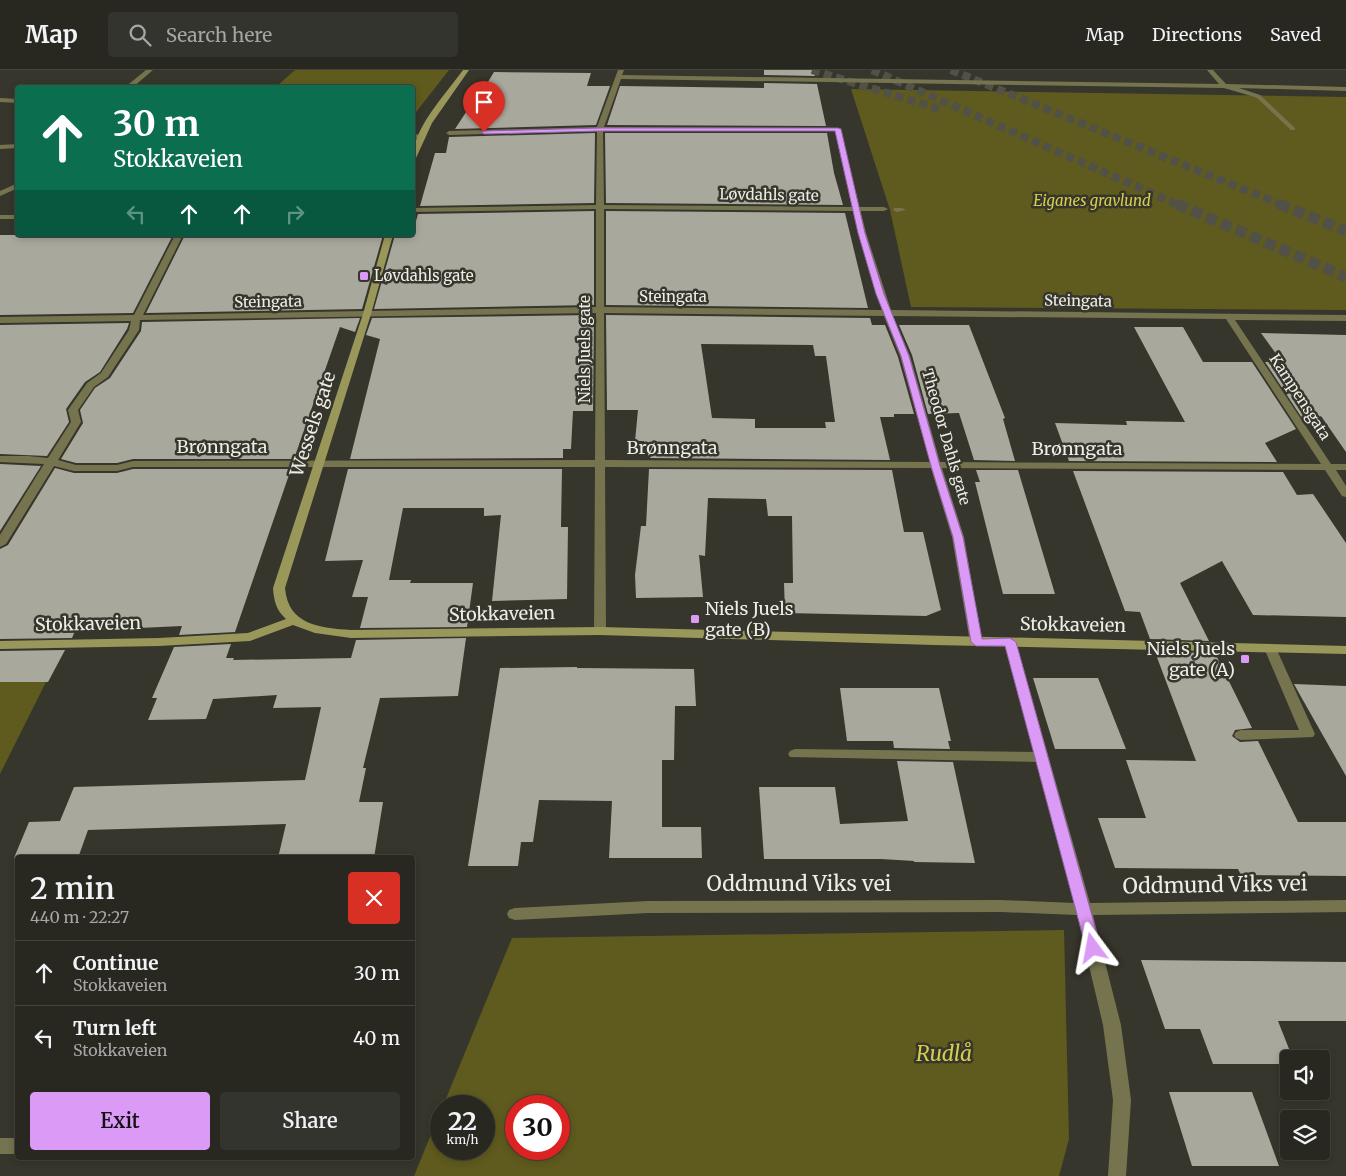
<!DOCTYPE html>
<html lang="en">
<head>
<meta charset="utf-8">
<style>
  body { margin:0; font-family:Merriweather,serif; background:#34342e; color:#f1f3f6; height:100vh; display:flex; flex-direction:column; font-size:19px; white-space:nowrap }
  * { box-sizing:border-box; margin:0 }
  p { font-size:16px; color:#a5a6a5 }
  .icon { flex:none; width:28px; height:28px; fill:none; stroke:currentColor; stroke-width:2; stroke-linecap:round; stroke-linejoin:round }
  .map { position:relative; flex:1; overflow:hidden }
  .details { position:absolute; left:15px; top:785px; width:400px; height:305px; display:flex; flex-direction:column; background:#282821; border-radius:5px; box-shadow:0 2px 8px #0003,0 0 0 1px #44443f }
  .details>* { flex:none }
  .guide { position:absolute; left:15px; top:15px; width:400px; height:152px; border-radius:5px; box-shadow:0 2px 8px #0003,0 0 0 1px #44443f; background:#0b6e4f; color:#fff; overflow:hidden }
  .controls { position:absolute; left:1280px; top:980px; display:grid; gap:10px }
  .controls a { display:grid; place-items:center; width:50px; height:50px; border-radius:5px; background:#282821; box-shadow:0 2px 8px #0003,0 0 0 1px #44443f; font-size:25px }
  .speed { position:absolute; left:430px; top:1025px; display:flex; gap:10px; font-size:25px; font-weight:700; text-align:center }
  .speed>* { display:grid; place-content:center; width:65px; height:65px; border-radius:50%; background:#282821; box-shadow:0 2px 8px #0003,0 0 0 1px #44443f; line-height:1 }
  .speed small { font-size:12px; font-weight:400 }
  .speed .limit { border:8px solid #d22; background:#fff; color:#111 }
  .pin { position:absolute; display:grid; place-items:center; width:42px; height:42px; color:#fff; margin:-51px -21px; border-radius:50% 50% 50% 0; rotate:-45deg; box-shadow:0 0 5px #0007 }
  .pin .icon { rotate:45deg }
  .me { position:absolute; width:55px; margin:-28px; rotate:347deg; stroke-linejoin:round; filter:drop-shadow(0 0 4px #0008) }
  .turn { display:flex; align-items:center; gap:18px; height:105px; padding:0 15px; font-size:22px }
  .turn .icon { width:65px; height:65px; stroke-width:2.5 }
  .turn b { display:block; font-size:35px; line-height:42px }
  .lanes { display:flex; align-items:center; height:48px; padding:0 15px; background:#0003; justify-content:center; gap:25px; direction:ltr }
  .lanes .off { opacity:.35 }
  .round { display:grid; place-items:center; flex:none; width:52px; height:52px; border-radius:5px; background:#34342e }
  .head { display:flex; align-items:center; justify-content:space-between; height:85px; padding:0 15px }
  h1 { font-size:30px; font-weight:600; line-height:38px }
  .action { display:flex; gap:10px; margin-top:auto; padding:10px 15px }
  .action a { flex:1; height:58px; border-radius:5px; background:#db9af6; color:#111; font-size:20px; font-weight:600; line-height:58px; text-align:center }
  .action a+a { background:#34342e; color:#f1f3f6 }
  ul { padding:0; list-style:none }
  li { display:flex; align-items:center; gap:15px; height:65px; padding:0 15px; border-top:1px solid #44443f }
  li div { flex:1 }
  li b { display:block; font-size:19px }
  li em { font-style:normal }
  header { display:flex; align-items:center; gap:30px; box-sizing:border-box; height:70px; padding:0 25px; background:#282821; border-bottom:1px solid #44443f }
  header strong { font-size:24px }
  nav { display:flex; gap:28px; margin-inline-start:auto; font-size:18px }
  .search { width:350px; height:45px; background:#34342e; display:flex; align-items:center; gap:12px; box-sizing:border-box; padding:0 18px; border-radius:5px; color:#a5a6a5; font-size:19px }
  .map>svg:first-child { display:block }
  .green { fill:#5f5b1e; fill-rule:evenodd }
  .building { fill:#a9a89d; fill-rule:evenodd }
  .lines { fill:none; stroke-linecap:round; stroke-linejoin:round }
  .motorway-tunnel-far1 { stroke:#515148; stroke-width:8; stroke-dasharray:8 4.5; stroke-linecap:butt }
  .motorway-tunnel { stroke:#515148; stroke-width:11; stroke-dasharray:11 5; stroke-linecap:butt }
  .service { fill:#76744f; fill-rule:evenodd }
  .minor { fill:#76744f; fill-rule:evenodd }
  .secondary { fill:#9a975b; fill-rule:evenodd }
  .route { fill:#db9af6; stroke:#8e64a0 }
  .poi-dot { fill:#db9af6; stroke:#36362c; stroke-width:2 }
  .labels { text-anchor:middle; stroke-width:5; stroke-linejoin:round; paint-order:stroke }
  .far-street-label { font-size:15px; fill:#edede7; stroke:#36362c }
  .far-park-label { font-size:15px; font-style:italic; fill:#d6ce4b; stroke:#36362c }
  .far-poi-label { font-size:15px; fill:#edede7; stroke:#36362c; text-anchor:start }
  .street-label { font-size:18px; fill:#edede7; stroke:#36362c }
  .poi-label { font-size:18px; fill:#edede7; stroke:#36362c; text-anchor:start }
  .near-street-label { font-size:21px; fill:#edede7; stroke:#36362c }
  .near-park-label { font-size:21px; font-style:italic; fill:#d6ce4b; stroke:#36362c }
</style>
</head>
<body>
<header>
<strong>Map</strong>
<div class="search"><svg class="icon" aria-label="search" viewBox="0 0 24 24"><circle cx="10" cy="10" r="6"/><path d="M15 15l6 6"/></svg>Search here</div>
<nav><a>Map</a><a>Directions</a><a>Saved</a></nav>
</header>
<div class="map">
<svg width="1346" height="1106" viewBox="0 0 1346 1106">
  <rect width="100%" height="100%" fill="#36362c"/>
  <g class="green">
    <path d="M295 0H449L413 46 412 18 276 17Z"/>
    <path d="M851 19 1346 27V240L911 237 890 140Z"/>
    <path d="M57 590 0 704V591Z"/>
    <path d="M1064 860 1069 1069 1059 1106H414L441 1040V1079H484V1036H443L512 868ZM559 1036V1079H516V1036Z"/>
  </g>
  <g class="building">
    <path d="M764 0H813L815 6 764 5Z"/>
    <path d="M494 2 591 3 587 16H610L596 55 455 59 474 30H477Z"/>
    <path d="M764 13 817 14 826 56 607 55 620 16 764 18Z"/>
    <path d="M595 63 594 133 420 136 435 83H446L449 67Z"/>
    <path d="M605 63H827L834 103 843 135 606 133Z"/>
    <path d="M594 141V235L374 239 395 165H412L418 144Z"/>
    <path d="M606 141 845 143 868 238 606 235Z"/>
    <path d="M0 165H173L133 243 0 245Z"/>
    <path d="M185 165H383L362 239 146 243Z"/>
    <path d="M594 245 593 341H573L571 379H563V388L350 389 380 269 366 265 372 248Z"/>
    <path d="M606 245 870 248 872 255H885L898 287 914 344H894V347H880L890 390 650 388V378H644V371H635L638 340H607ZM701 274 813 275 815 286H826L835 352H825L826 358H755V349L712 348Z"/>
    <path d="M360 248 355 262 340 257 294 389H133L117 393H76L61 389 83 353 80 340 95 318 110 308 141 261 142 252Z"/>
    <path d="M129 253 127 259 100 302 85 312 66 339 69 352 47 386 0 384V255Z"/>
    <path d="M899 255H969L1005 348 1003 349 1015 391 974 390 959 343 928 344 912 285Z"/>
    <path d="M1134 257H1183L1203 292H1252L1296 359 1265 373 1277 392 1069 391 1055 353 1127 355 1126 351 1185 352Z"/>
    <path d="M1261 263 1346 265V382L1321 346 1306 354 1265 292H1282Z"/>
    <path d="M0 394 41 396 0 461Z"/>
    <path d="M55 398 74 403H117L133 399H291L235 562 179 565 182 556 75 561 72 568 0 569V479L8 475Z"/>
    <path d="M348 399H562L561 457H568L567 529 492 531 501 445 484 446V438H403L389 510H411L410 513H473L467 557 360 558 368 527H352L363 490 325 491Z"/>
    <path d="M649 399 892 400 904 462H923L941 540 926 546 785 543 784 513H793L792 446H768L766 429 708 428 705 486 699 485 703 527 636 528 635 505 641 456H646Z"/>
    <path d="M976 400H1018L1055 524H1003L975 412H980Z"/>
    <path d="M1073 401 1283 402 1297 425 1313 424 1346 473V547L1253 545 1222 491 1180 513 1209 571 1150 569 1140 542 1125 541Z"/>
    <path d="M466 568 458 626 380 628 363 698H366L359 732H383L374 788H278L286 754 88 760 78 788H14L29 752 60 751 74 717 305 710 321 637 273 638 277 625 213 629 206 649 148 650 157 628H152L174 577 231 574 226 588H234L233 590 351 588 356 570Z"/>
    <path d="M65 580 48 612H0V581Z"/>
    <path d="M1155 582 1215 583 1252 658 1235 660 1232 666 1240 672 1258 671 1298 752H1346V806L1241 805 1238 799 1115 798 1098 748H1146L1126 690 1196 691Z"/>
    <path d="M577 597V598L694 599 696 636H675L674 690H662V757H701L702 788H609L612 731 539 730 533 772H521L518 796H468L500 598Z"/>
    <path d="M1033 608H1098L1126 679H1055Z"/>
    <path d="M1294 614 1346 616V706L1300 625Z"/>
    <path d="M840 618H939L951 671H948L950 679 894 678 893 671H847Z"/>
    <path d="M897 691 953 692 975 793 914 792V791L881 789H764L759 717H835L840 754 908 751Z"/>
    <path d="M1141 890 1346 892V951H1278L1293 989H1289V994H1213L1200 959H1165Z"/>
    <path d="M1169 1022H1252L1279 1096H1192Z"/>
  </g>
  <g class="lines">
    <g class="motorway-tunnel-far1">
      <path d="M812 0 939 39"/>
      <path d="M872 0 1179 135"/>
      <path d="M951 0 1282 135"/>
    </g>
    <g class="motorway-tunnel">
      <path d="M1177 134 1346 207"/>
      <path d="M1279 134 1346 161"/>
    </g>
    <g class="service">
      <path d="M1256 25H1260L1295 58V60H1291L1256 27Z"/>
      <path d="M853 137H884L888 139 884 141H856L852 139Z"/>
      <path d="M894 138H902L906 140 897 142 893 140Z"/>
      <path d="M1270 574 1276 578 1315 664 1313 667 1241 670 1236 668 1234 665 1236 662 1241 660H1299L1264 578Z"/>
      <path d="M795 679 1041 682 1046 684 1048 687 1046 690 1041 692 790 687 788 684 790 681Z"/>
      <rect x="0" y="1068" width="18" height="16"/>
    </g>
    <g class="minor">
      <path d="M146 0H153L132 18H124Z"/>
      <path d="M618 0H624L622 5 1219 14 1207 0H1213L1226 14 1346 17V21L1239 18 1260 25 1261 26 1258 28 1224 18 621 9 604 57 840 58 866 163 891 240 1346 245V251L1235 250 1331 394H1346V400H1336L1346 416V427L1342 426 1325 400 942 398 964 467 982 572 976 576 970 572 952 467 931 398 605 397 606 561 600 565 594 561 595 397H133L117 401H74L54 396 6 474 0 477V465L44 394 0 392V386H28L48 388 71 352 68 340 87 313 101 303 129 260 131 251 0 253V247L134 245 175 165H183L143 245 596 237V139L412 142V138L596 135 597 61 449 65 446 63 449 61 597 57ZM603 61H835L852 137 604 135ZM604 139 853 141 876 224 882 240 604 237ZM596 243 595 390 133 391 117 395H76L58 390 81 352 78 340 94 317 108 307 139 260 140 250ZM604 243 884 246 900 286 930 392 605 390ZM893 246 1226 249 1321 394 940 392 910 286Z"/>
      <path d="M0 28 18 29V33L0 32Z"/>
      <path d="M412 65 421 64 424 66 412 69Z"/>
      <path d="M18 74V78L0 79V75Z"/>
      <path d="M18 113V118L0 126V121Z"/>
      <rect x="0" y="145" width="18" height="4"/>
      <path d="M1010 568 1016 572 1090 833 1346 830V842L1093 845 1121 955 1131 1030 1126 1106H1108L1113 1030 1103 955 1077 845 1001 842 648 843 515 850 509 848 507 844 509 840 515 838 648 831 1001 830 1074 833 1004 572Z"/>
    </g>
    <g class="secondary">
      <path d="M463 0H469L432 53 416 88 412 90C412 59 445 25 463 0Z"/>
      <path d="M385 165H393L371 244 285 518C288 555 320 558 351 560L600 557 1346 576V584L934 575 600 565 351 568 315 563 293 555 250 571 159 576 0 579V571L159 568 248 563 286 549C276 540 274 531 273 518L363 244Z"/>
    </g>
  </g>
  <path class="route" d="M600 58H838L841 59 865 163 884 224 909 286 940 396 963 467 982 569 1010 568 1016 572 1101 878 1098 882 1093 884 1088 882 1086 878 1005 576H976L971 572 953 467 931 396 901 286 876 224 858 163 835 61H600L484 64 481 62 484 61Z"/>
  <g class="poi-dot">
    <rect x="359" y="201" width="10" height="10" rx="2.5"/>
    <rect x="690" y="544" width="10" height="10" rx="2.5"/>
    <rect x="1240" y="584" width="10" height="10" rx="2.5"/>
  </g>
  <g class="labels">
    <g class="far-street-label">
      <text transform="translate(769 125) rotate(1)" y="5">Løvdahls gate</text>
      <text x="673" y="232">Steingata</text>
      <text transform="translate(1078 231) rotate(1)" y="5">Steingata</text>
      <text transform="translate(268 232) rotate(-1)" y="5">Steingata</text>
      <text transform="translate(585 279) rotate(-90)" y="5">Niels Juels gate</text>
      <text transform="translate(1300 327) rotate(57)" y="5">Kampensgata</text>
      <text transform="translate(946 367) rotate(74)" y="5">Theodor Dahls gate</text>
    </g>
    <g class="far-park-label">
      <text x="1092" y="136">Eiganes gravlund</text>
    </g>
    <g class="far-poi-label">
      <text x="374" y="211">Løvdahls gate</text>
    </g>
    <g class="street-label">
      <text transform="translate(313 354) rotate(-72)" y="6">Wessels gate</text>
      <text x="222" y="383">Brønngata</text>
      <text x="672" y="384">Brønngata</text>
      <text x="1077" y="385">Brønngata</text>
      <text transform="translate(502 544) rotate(-1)" y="6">Stokkaveien</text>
      <text transform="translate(88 554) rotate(-1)" y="6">Stokkaveien</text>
      <text transform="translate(1073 555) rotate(1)" y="6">Stokkaveien</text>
    </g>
    <g class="poi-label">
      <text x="705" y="545">Niels Juels<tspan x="705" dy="21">gate (B)</tspan></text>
      <text x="1235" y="585" text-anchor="end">Niels Juels<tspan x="1235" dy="21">gate (A)</tspan></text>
    </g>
    <g class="near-street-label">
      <text x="799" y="821">Oddmund Viks vei</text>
      <text transform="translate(1215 815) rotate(-1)" y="7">Oddmund Viks vei</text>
    </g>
    <g class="near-park-label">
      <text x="944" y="991">Rudlå</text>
    </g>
  </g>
</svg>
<div class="controls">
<a><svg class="icon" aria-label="sound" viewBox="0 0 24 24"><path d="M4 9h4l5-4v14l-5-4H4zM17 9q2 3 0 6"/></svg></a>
<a><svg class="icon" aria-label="layers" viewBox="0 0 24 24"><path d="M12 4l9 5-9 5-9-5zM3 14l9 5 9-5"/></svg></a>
</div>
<div class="speed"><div>22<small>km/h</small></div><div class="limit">30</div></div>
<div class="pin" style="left:484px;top:62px;background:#d93025"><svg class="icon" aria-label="arrive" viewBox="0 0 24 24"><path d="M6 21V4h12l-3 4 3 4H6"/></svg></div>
<svg class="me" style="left:1093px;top:878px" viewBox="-20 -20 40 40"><path d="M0-17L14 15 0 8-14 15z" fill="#db9af6" stroke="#fff" stroke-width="4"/></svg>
<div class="guide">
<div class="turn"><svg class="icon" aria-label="ahead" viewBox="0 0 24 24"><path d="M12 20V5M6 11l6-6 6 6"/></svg><div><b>30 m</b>Stokkaveien</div></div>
<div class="lanes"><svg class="icon off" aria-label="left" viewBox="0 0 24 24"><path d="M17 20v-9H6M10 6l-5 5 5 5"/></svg><svg class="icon" aria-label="ahead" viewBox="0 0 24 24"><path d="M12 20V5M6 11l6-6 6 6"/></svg><svg class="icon" aria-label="ahead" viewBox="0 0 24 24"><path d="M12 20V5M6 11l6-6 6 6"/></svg><svg class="icon off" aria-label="right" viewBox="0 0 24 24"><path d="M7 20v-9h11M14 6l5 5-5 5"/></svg></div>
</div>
<section class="details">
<div class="head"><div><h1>2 min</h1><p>440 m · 22:27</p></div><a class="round" style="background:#d93025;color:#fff"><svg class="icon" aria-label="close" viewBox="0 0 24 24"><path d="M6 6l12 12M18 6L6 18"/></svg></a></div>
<ul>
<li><svg class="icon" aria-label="ahead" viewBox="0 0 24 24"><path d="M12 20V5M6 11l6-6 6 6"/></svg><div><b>Continue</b><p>Stokkaveien</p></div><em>30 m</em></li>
<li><svg class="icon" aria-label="left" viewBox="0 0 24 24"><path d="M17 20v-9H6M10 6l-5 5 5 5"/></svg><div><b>Turn left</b><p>Stokkaveien</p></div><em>40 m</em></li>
</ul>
<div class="action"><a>Exit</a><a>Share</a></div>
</section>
</div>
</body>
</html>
